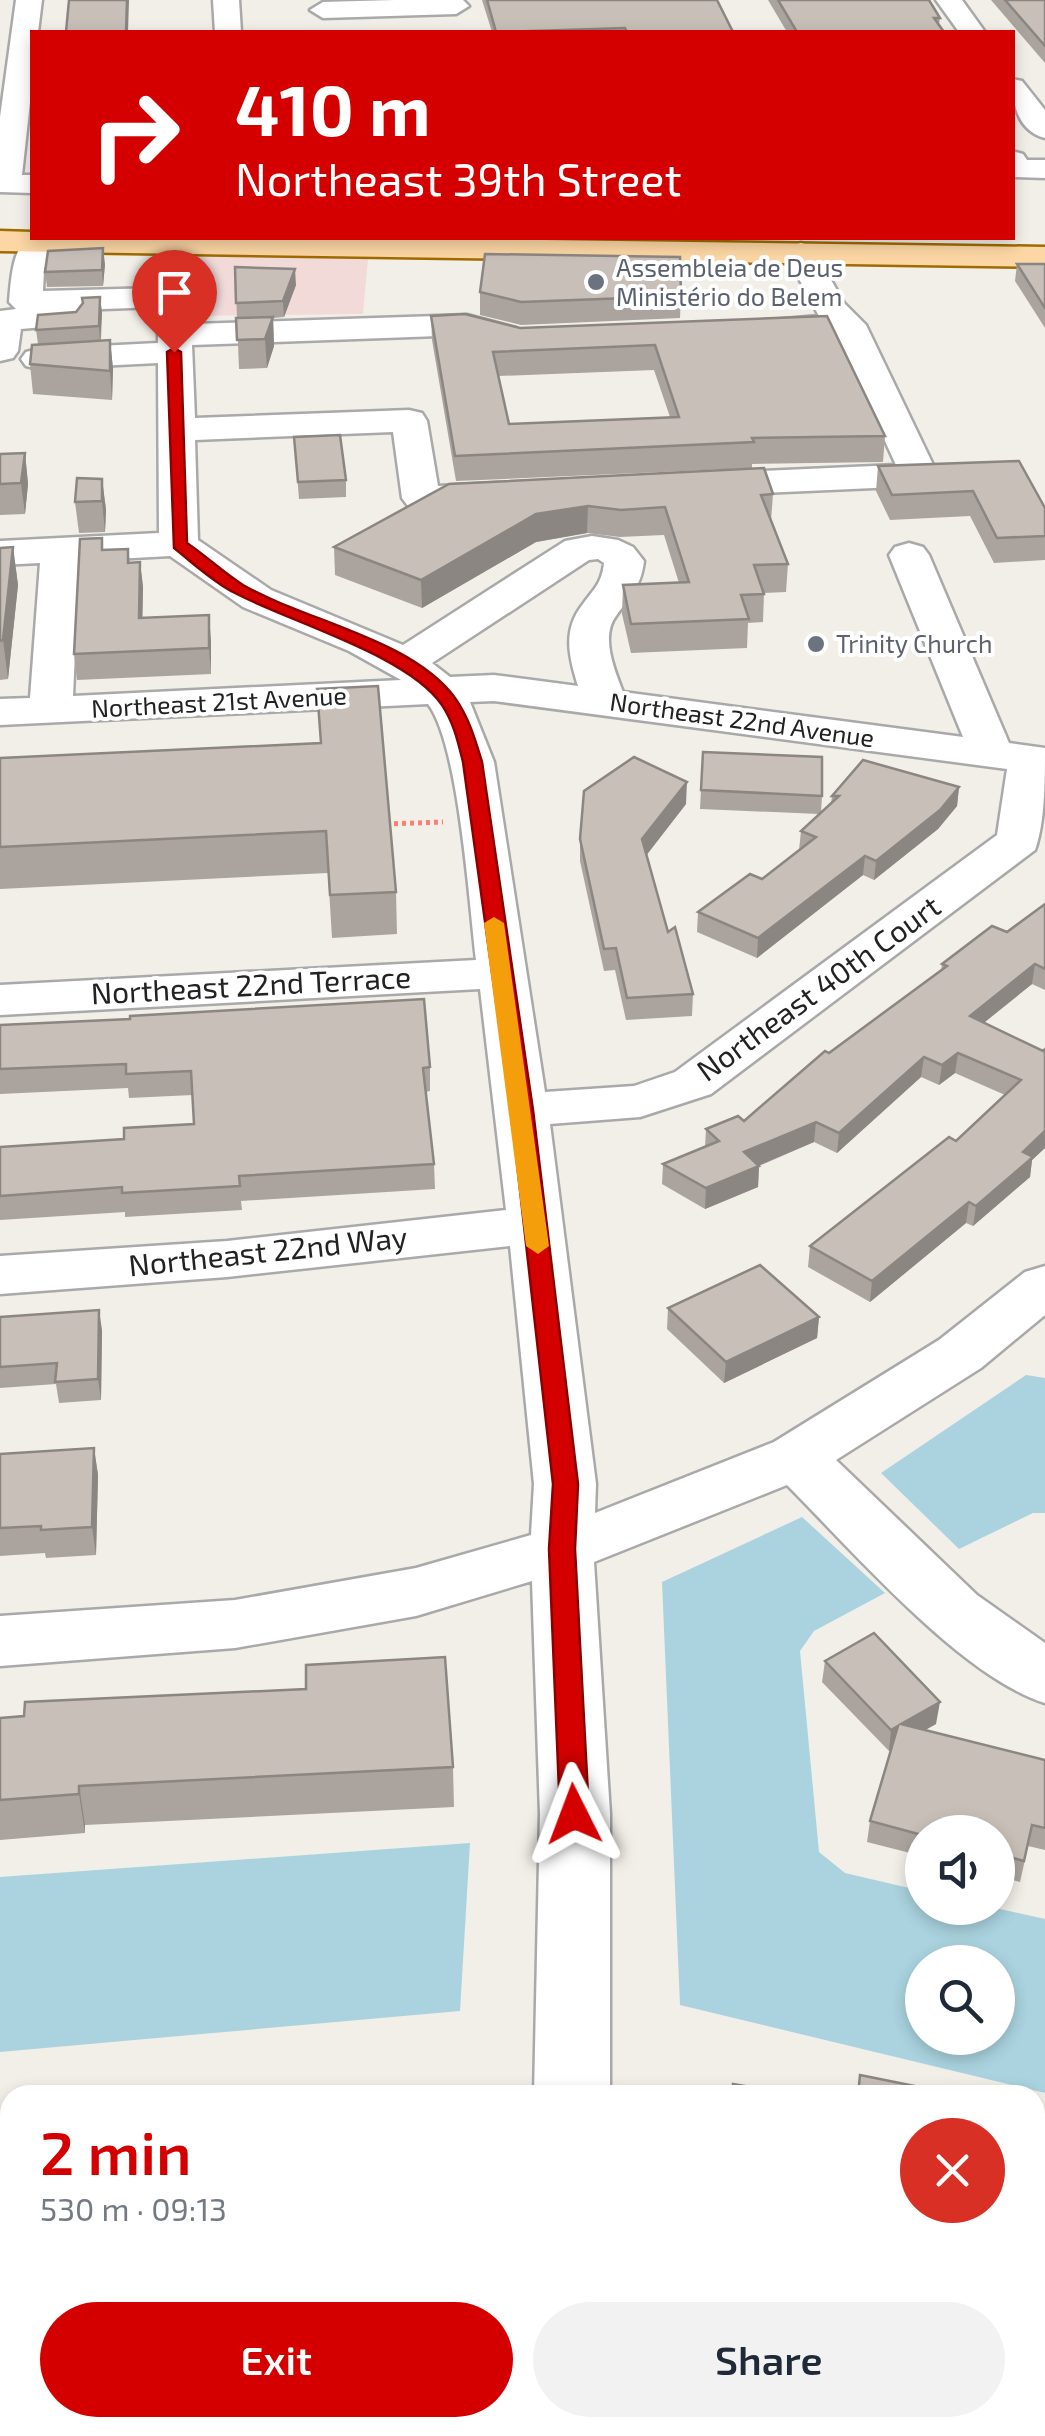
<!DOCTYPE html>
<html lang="en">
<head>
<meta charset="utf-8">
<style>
  body { margin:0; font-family:"Exo 2",sans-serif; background:#f2f2f3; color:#1f2937; height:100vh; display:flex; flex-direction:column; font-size:38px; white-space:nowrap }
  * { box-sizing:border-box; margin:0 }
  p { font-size:32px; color:#747a83 }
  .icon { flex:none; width:55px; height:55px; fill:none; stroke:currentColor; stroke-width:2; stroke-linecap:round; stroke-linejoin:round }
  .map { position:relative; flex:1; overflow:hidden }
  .details { position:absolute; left:0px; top:2085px; width:1045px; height:352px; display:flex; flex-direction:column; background:#fff; border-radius:30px 30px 0 0; box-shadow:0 5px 15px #0003 }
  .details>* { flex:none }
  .banner { position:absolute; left:30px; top:30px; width:985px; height:210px; border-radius:0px; box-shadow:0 5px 15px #0003; background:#d40000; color:#fff; overflow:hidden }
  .buttons { position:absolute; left:905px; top:1815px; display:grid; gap:20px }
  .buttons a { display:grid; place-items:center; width:110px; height:110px; border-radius:50%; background:#fff; box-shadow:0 5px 15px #0003; font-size:50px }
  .pin { position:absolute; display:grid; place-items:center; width:85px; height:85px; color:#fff; margin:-102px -42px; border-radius:50% 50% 50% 0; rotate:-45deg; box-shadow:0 0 10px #0007 }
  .pin .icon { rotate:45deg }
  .me { position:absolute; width:110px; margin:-55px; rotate:357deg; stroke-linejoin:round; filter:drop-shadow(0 0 8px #0008) }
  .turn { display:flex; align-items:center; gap:35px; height:210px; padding:0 40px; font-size:45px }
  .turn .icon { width:130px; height:130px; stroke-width:2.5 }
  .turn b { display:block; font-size:70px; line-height:85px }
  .round { display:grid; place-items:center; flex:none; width:105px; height:105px; border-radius:52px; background:#f2f2f3 }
  .overview { display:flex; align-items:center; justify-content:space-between; height:170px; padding:0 40px }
  h1 { font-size:60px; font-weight:600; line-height:75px; color:#d40000 }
  .cta { display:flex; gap:20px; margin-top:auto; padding:20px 40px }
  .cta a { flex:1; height:115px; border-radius:60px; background:#d40000; color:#fff; font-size:40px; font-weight:600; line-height:115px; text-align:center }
  .cta a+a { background:#f2f2f3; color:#1f2937 }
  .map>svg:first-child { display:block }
  .commercial { fill:#f2dad9 }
  .water { fill:#aad3df; fill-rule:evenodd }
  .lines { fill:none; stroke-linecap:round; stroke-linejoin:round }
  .minor-casing { stroke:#a9a9a9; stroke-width:5 }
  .major-casing { stroke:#a06b00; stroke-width:5 }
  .path { stroke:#fa8072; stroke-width:5; stroke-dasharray:4 4; stroke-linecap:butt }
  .minor { fill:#fff; fill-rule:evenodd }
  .major { fill:#fcd6a4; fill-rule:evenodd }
  .wall { fill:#aba49e; fill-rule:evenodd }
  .shaded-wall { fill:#8b8681 }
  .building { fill:#c7bfb8; stroke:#8b8681; stroke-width:2.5; fill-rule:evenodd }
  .route { fill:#d40000; stroke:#8a0000; stroke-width:2.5 }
  .slow { fill:#f59e0b }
  .worship-dot { fill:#6b7280; stroke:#fff; stroke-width:4 }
  .labels { text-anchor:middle; stroke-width:8; stroke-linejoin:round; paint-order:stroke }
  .far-worship-label { font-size:25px; fill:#5b616d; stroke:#fff; text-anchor:start }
  .far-street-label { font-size:25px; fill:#222; stroke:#fff }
  .street-label { font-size:30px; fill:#222; stroke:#fff }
</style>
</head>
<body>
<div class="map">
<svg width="1045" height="2436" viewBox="0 0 1045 2436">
  <rect width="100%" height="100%" fill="#f2efe9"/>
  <path class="commercial" d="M187 238H370L363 314 182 316Z"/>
  <g class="water">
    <path d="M1026 1375 1045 1378V1513H1033L959 1549 881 1473Z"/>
    <path d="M802 1517 885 1593 814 1631 800 1651 819 1852 845 1873 922 1891V1908H995L1045 1919V2093L680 2005 662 1582ZM922 1962H998V2038H922Z"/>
    <path d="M470 1843 460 2011 0 2052V1877Z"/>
  </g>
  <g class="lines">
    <defs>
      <g id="minor">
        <path d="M16 0H42L38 32H32V84L22 175H32V193L0 192V117Z"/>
        <path d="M213 0H239L241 32H215Z"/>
        <path d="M395 0H463L469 6 456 14 323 18 310 10 323 2Z"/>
        <path d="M936 0H962L985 32H959Z"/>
        <path d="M1012 79 1022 81 1045 110V138C1018 131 1012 103 1012 79Z"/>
        <path d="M1012 151 1023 154 1027 160H1045V178L1012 177Z"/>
        <path d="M32 234V238H52L55 242 44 269 43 291 158 288 157 238H188L192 324 467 315 516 328 521 335 516 342 504 345 466 335 192 345 195 418 409 410 422 413 427 421 438 486 499 483 512 486 518 494 512 502C482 510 438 514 408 506L402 498 393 432 195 440 198 540 271 590 403 645 565 541 592 536 618 540 633 547 644 561C641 587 630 596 616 616 600 637 615 671 623 692L963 737 889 555 895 547 909 543 923 547 929 555 1009 743 1045 748C1045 778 1045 824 1035 850L711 1094 640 1117 550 1124 596 1484 595 1513 774 1442 939 1340 1025 1272 1045 1266V1315L981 1368 836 1460 977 1595 1045 1643V1703C961 1677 851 1549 787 1485L594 1562 610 1814V2095H534L540 1814 532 1581 416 1616 235 1648 0 1666V1616L235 1600 416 1568 531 1535 534 1484 510 1246 227 1277 0 1294V1256L227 1241 506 1210 480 989 0 1015V985L476 960C469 903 459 744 428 704L0 725V699L30 698 40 563 0 565V541L159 533 158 363 38 369 26 366 21 359 26 352 38 349 158 343V307L77 310 82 317 77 324 21 329 18 351 13 358 0 361V311L16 309 9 302C11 279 12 247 32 234ZM170 556 243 607 349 651 401 680 73 696 79 561ZM598 559 604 563C602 583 594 589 583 604 562 630 569 657 578 686L494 675 450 677 432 663 589 560ZM494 701 1007 769 997 835 675 1072 634 1086 545 1092 494 762 470 702Z"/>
        <path d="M801 243 812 246 844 303 866 325 938 475 932 483 919 486 695 496 682 493 676 485 682 477 695 474 896 465 837 336 760 339 748 336 743 329 748 322 819 316 785 253 790 246Z"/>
        <path d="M10 2328V2408L0 2409V2329Z"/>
        <path d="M1035 2342 1045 2345V2425L1035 2422Z"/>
        <rect x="509" y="2428" width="84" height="8"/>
      </g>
      <path id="major" d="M0 231 32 232V238H395L1045 247V267L0 251Z"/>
    </defs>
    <use href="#minor" class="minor-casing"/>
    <use href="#major" class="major-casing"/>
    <path class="path" d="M386 824 443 822"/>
    <use href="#minor" class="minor"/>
    <use href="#major" class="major"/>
  </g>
  <g class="wall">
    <path d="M482 0H717L733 32H492Z"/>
    <path d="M768 0H929L940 18 939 25 944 32H787Z"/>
    <path d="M991 0H1045V63Z"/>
    <path d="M105 264 103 286 47 287 45 272Z"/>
    <path d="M1017 264H1045V328L1015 281Z"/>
    <path d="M235 267 296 285 284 317 273 318 274 346 267 368 239 369Z"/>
    <path d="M480 292 681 296 680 318 521 325 480 315Z"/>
    <path d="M100 297 102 313 101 341 110 340 113 369 112 400 33 394 30 364 38 344 36 330 76 312Z"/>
    <path d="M431 316 520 328 827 316 885 436 883 462 752 464V468L456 481 432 340ZM654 370 670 417 509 424 499 376Z"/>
    <path d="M294 437 346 480V497L299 499Z"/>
    <path d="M25 453 28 484 25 514 0 515V454Z"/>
    <path d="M878 466 1045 508V560L994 563 970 516 890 520 876 491Z"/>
    <path d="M102 479 106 510 105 532 79 533 75 502Z"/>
    <path d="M449 484 773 494 771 521 788 564 786 592 764 593 763 622 748 623 747 648 631 653 622 614 623 585 679 583 664 535 620 537 587 533 536 542 422 608 335 575 334 547Z"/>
    <path d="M13 547 18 585 8 679 0 680V548Z"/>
    <path d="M128 549 130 563 140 562 143 587 142 618 209 615 211 674 77 680 74 654 104 550Z"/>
    <path d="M320 743 396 892 397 934 332 938 328 873 0 889V758Z"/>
    <path d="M703 752 822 796 821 813 831 804 832 796 959 787 957 806 938 829 874 880 863 875 757 958 697 932 698 912 762 879 799 850 801 831 819 814 700 809Z"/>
    <path d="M686 804 647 854 668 932 693 994 692 1016 626 1020 615 970 604 971 580 861V839Z"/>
    <path d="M1045 904V990L1032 984 984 1023 1043 1051 1045 1049V1148L1032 1160 1030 1177 973 1226 966 1223 870 1302 808 1267 810 1246 956 1141 1005 1095 955 1073 939 1085 921 1077 837 1153 814 1142 759 1166 758 1187 705 1209 662 1184 663 1164 705 1147 706 1129 744 1121 829 1053 941 971 942 964 1007 932Z"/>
    <path d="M0 1025 430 1067V1091L426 1092 434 1164 435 1189 241 1201 242 1210 125 1217V1212L0 1220V1147L124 1139 194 1124 193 1095 129 1098 128 1088 0 1094Z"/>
    <path d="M668 1308 819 1317 817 1338 724 1383 667 1329Z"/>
    <path d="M0 1317 102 1330 101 1400 59 1403 56 1384 0 1388Z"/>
    <path d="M94 1448 98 1475 96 1555 46 1558 45 1553 0 1556V1454Z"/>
    <path d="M825 1661 936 1724 925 1730 1045 1760V1850L1028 1846 1020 1882 998 1876V1832H922V1856L867 1842 870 1821 891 1750 889 1751 822 1682Z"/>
    <path d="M0 1718 453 1767 454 1807 85 1825V1833L0 1840Z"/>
    <path d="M10 2119V2258H0V2120Z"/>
    <path d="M1035 2146 1045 2148V2278L1035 2276Z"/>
  </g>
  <g class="shaded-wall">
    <path d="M127 0H129L128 32H126Z"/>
    <path d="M103 248 105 264 103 286 102 270Z"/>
    <path d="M295 269 296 285 284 317 283 301Z"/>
    <path d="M100 297 102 313 100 343 99 326Z"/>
    <path d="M273 317 274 346 267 368 265 339Z"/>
    <path d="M110 340 113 369 112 400 110 371Z"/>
    <path d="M25 453 28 484 25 514 21 483Z"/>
    <path d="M102 479 106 510 105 532 102 501Z"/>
    <path d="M588 506 587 533 536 542 422 608 421 580 536 514Z"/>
    <path d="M13 547 18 585 8 679 3 640Z"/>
    <path d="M140 562 143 587 142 644 139 618Z"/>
    <path d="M209 615 211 641V674L209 648Z"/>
    <path d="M687 782 686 804 642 861V839Z"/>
    <path d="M959 787 957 806 938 829 874 880 876 861Z"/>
    <path d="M865 856 863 875 757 958 758 938Z"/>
    <path d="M1035 964 1032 984 967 1036 970 1016Z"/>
    <path d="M958 1053 955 1073 939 1085 942 1065Z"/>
    <path d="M924 1057 921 1077 837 1153 839 1133Z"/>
    <path d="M816 1122 814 1142 743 1172 744 1152Z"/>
    <path d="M1045 1131V1148L1032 1160 1030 1177 973 1226 976 1206 1023 1152Z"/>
    <path d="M759 1166 758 1187 705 1209 706 1188Z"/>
    <path d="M969 1202 966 1223 870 1302 872 1281Z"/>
    <path d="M99 1310 102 1330 101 1400 98 1379Z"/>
    <path d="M819 1317 817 1338 724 1383 726 1362Z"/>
    <path d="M94 1448 98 1475 96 1555 92 1527Z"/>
    <path d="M940 1702 936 1724 898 1745 901 1724Z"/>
    <path d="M898 1726 895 1747 889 1751 891 1730Z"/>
    <path d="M79 1786 85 1825V1833L79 1794Z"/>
  </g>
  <g class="building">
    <path d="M69 0H127L126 32H66Z"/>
    <path d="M487 0H717L733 32H627L625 28 496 32Z"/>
    <path d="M778 0H929L940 18H934L944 32H797Z"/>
    <path d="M1005 0H1045V46Z"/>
    <path d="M103 248 102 270 45 272 48 251Z"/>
    <path d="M485 254 680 257 681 296 521 302 480 292Z"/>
    <path d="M1017 264H1045V308Z"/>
    <path d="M235 267 295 269 283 301 236 303Z"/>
    <path d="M100 297 99 326 36 330 38 315 76 312 83 303 82 298Z"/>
    <path d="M465 314 520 328 827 316 885 436 752 438 754 442 455 456 431 316ZM655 345 679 417 509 424 493 352Z"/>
    <path d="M273 317 265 339 237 340 236 318Z"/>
    <path d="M110 340V371L30 364 32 345Z"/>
    <path d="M340 435 346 480 298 482 294 437Z"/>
    <path d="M25 453 21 483 0 484V454Z"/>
    <path d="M1019 461 1045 508V536L997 538 973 491 892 495 878 466Z"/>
    <path d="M764 468 773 494 761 495 788 564 754 565 764 594 741 595 749 619 631 624 623 585 689 582 665 507 621 510 588 506 536 514 421 580 334 547 449 484Z"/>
    <path d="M77 478 102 479V501L75 502Z"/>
    <path d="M102 538V550L128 549V563L140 562 139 618 209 615V648L74 654 80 539Z"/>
    <path d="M13 547 3 640 0 641V548Z"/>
    <path d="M378 686 396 892 330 895 326 831 0 847V758L321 743 317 689Z"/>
    <path d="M703 752 822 757V796L701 790Z"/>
    <path d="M634 757 687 782 642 839 668 932 675 927 693 994 627 998 616 948 604 949 580 839 584 791Z"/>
    <path d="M863 760 959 787 940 810 876 861 865 856 758 938 698 912 750 874 762 879 816 837 801 831 839 796H832Z"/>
    <path d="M1045 904V969L1035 964 970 1016 1043 1051 1045 1049V1131L1023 1152 1033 1157 976 1206 969 1202 872 1281 810 1246 949 1137 956 1141 1021 1080 958 1053 942 1065 924 1057 839 1133 816 1122 744 1152 759 1166 706 1188 663 1164 719 1141 706 1129 738 1116 744 1121 825 1051 829 1053 947 966 942 964 992 926 1007 932Z"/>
    <path d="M424 999 430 1067 423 1068 434 1164 239 1176 240 1186 122 1193V1187L0 1196V1147L124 1139V1128L194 1124 191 1071 126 1074V1064L0 1069V1025L130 1019V1016Z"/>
    <path d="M760 1265 819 1317 726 1362 668 1308Z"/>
    <path d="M99 1310 98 1379 55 1382 57 1363 0 1367V1317Z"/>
    <path d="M94 1448 92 1527 41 1530V1526L0 1528V1454Z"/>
    <path d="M874 1633 940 1702 901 1724 1045 1760V1828L1032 1825 1024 1861 998 1854V1832H922V1835L870 1821 898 1726 891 1730 825 1661Z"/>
    <path d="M445 1657 453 1767 79 1786V1794L0 1800V1718L24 1716 25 1702 306 1689V1665Z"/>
    <path d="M860 2075 959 2095H858Z"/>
    <path d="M733 2084 797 2095H732Z"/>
    <path d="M298 2087V2095H239V2093Z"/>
    <path d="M10 2119V2233L7 2234 8 2230 0 2231V2120Z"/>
    <path d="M1035 2146 1045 2148V2251L1035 2249Z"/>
    <path d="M730 2428H833L866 2436H729Z"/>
  </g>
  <path class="route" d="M174 348 181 352 187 543C206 556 224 573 243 585 305 621 412 639 455 698 469 718 475 739 482 762L533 1110 578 1484 575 1549 589 1814 585 1822 574 1826 564 1822 560 1814 549 1549 553 1484 511 1110 463 762C458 742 454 723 442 705 408 655 290 622 235 593 213 582 193 563 174 548L167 352Z"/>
  <path class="slow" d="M494 917 504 923 549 1246 538 1254 526 1246 484 923Z"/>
  <g class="worship-dot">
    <circle cx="596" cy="282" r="10"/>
    <circle cx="816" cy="644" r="10"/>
  </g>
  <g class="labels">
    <g class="far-worship-label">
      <text x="616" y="277">Assembleia de Deus<tspan x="616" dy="29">Ministério do Belem</tspan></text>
      <text x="836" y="653">Trinity Church</text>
    </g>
    <g class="far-street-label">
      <text transform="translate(219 702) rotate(-3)" y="9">Northeast 21st Avenue</text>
      <text transform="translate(742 720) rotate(8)" y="9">Northeast 22nd Avenue</text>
    </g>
    <g class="street-label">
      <text transform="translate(251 986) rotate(-3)" y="10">Northeast 22nd Terrace</text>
      <text transform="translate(819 989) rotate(-36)" y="10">Northeast 40th Court</text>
      <text transform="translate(268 1252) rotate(-6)" y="10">Northeast 22nd Way</text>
    </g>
  </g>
</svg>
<div class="buttons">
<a><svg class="icon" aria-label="sound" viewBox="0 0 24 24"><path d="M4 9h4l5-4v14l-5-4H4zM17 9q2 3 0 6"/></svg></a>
<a><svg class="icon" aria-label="search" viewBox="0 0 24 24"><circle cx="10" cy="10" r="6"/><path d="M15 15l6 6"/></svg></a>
</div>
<div class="pin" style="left:174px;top:352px;background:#d93025"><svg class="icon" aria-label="arrive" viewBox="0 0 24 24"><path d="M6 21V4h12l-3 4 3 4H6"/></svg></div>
<svg class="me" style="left:574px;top:1814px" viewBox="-20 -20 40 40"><path d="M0-17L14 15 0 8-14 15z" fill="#d40000" stroke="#fff" stroke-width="4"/></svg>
<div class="banner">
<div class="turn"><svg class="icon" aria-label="right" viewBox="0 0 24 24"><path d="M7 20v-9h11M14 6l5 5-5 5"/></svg><div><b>410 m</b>Northeast 39th Street</div></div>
</div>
<section class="details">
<div class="overview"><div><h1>2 min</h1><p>530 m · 09:13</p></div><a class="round" style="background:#d93025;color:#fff"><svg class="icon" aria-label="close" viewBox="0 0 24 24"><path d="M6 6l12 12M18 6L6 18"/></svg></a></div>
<div class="cta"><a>Exit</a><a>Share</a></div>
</section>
</div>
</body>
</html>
